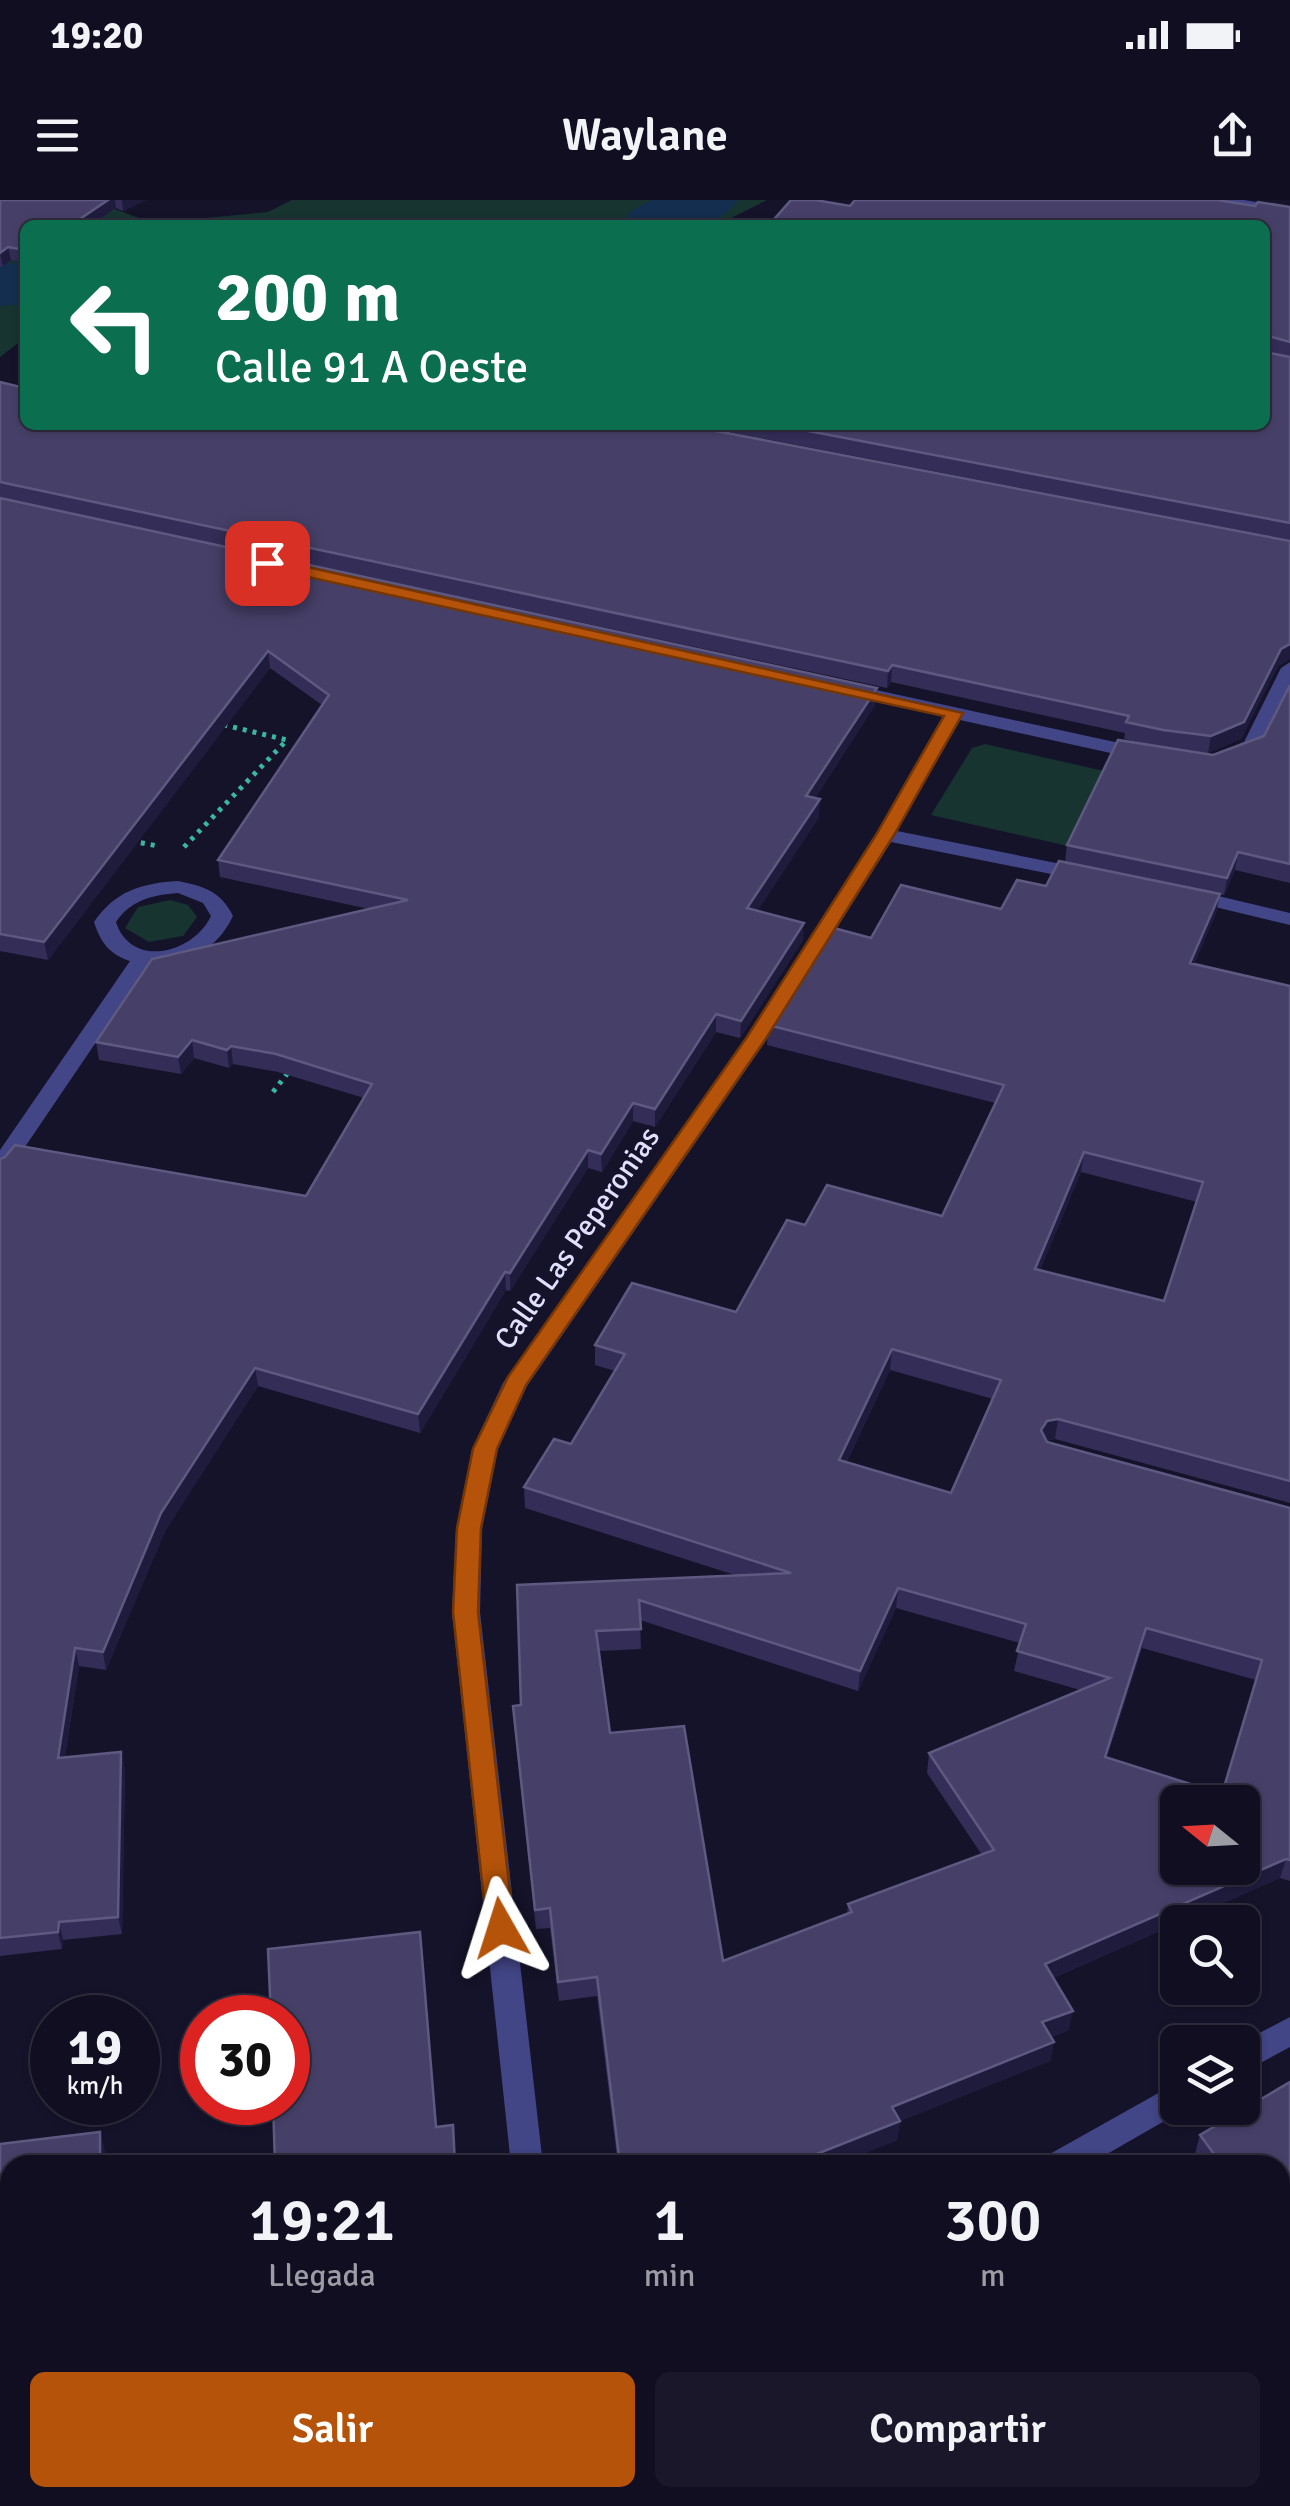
<!DOCTYPE html>
<html lang="es">
<head>
<meta charset="utf-8">
<style>
  body { margin:0; font-family:Signika,sans-serif; background:#191729; color:#f1f3f6; height:100vh; display:flex; flex-direction:column; font-size:38px; white-space:nowrap }
  * { box-sizing:border-box; margin:0 }
  p { font-size:32px; color:#9c9ca5 }
  .icon { flex:none; width:55px; height:55px; fill:none; stroke:currentColor; stroke-width:2; stroke-linecap:round; stroke-linejoin:round }
  .map { position:relative; flex:1; overflow:hidden }
  .drawer { position:absolute; left:0px; top:1955px; width:1290px; height:352px; display:flex; flex-direction:column; background:#100e20; border-radius:30px 30px 0 0; box-shadow:0 2px 8px #0004,0 0 0 2px #302e3e }
  .drawer>* { flex:none }
  .guide { position:absolute; left:20px; top:20px; width:1250px; height:210px; border-radius:15px; box-shadow:0 2px 8px #0004,0 0 0 2px #302e3e; background:#0b6e4f; color:#fff; overflow:hidden }
  .needle { width:65px; rotate:288deg }
  .buttons { position:absolute; left:1160px; top:1585px; display:grid; gap:20px }
  .buttons a { display:grid; place-items:center; width:100px; height:100px; border-radius:15px; background:#100e20; box-shadow:0 2px 8px #0004,0 0 0 2px #302e3e; font-size:50px }
  .speed { position:absolute; left:30px; top:1795px; display:flex; gap:20px; font-size:50px; font-weight:700; text-align:center }
  .speed>* { display:grid; place-content:center; width:130px; height:130px; border-radius:50%; background:#100e20; box-shadow:0 2px 8px #0004,0 0 0 2px #302e3e; line-height:1 }
  .speed small { font-size:25px; font-weight:400 }
  .speed .limit { border:15px solid #d22; background:#fff; color:#111 }
  .pin { position:absolute; display:grid; place-items:center; width:85px; height:85px; color:#fff; margin:-42px; border-radius:20px; box-shadow:0 5px 15px #0006 }
  .me { position:absolute; width:110px; margin:-55px; rotate:354deg; stroke-linejoin:round; filter:drop-shadow(0 0 8px #0008) }
  .turn { display:flex; align-items:center; gap:35px; height:210px; padding:0 30px; font-size:45px }
  .turn .icon { width:130px; height:130px; stroke-width:2.5 }
  .turn b { display:block; font-size:70px; line-height:85px }
  .eta { display:flex; justify-content:space-evenly; align-items:center; height:170px; text-align:center }
  .eta b { font-size:60px; font-weight:600; line-height:70px }
  .cta { display:flex; gap:20px; margin-top:auto; padding:20px 30px }
  .cta a { flex:1; height:115px; border-radius:15px; background:#b45309; color:#fff; font-size:40px; font-weight:600; line-height:115px; text-align:center }
  .cta a+a { background:#191729; color:#f1f3f6 }
  .status { display:flex; justify-content:space-between; align-items:center; height:70px; padding:0 50px; background:#100e20; direction:ltr }
  .status svg { height:28px; fill:currentColor }
  header { display:flex; justify-content:space-between; align-items:center; height:130px; padding:0 30px; background:#100e20; font-size:45px; font-weight:600 }
  .map>svg:first-child { display:block }
  .green { fill:#173431 }
  .lines { fill:none; stroke-linecap:round; stroke-linejoin:round }
  .river { fill:#132e4e; fill-rule:evenodd }
  .path { stroke:#3ab6a4; stroke-width:5; stroke-dasharray:4 6; stroke-linecap:butt }
  .minor { fill:#424586; fill-rule:evenodd }
  .wall { fill:#332d57; fill-rule:evenodd }
  .shaded-wall { fill:#1f1b3d }
  .building { fill:#464068; stroke:#5e5980; stroke-width:2.5; fill-rule:evenodd }
  .route { fill:#b45309; stroke:#753606; stroke-width:2.5 }
  .labels { text-anchor:middle; stroke-width:8; stroke-linejoin:round; paint-order:stroke }
  .street-label { font-size:30px; fill:#e0dffd; stroke:#15132a }
</style>
</head>
<body>
<div class="status"><b>19:20</b><svg viewBox="0 0 49 12"><path d="M0 12V9h3v3zM5 12V6h3v6zM10 12V3h3v9zM15 12V0h3v12zM26 1h20v11H26zM47 4h2v5h-2z"/></svg></div>
<header><svg class="icon" aria-label="menu" viewBox="0 0 24 24"><path d="M4 6h16M4 12h16M4 18h16"/></svg>Waylane<svg class="icon" aria-label="share" viewBox="0 0 24 24"><path d="M12 15V3M7 8l5-5 5 5M5 13v7h14v-7"/></svg></header>
<div class="map">
<svg width="1290" height="2306" viewBox="0 0 1290 2306">
  <rect width="100%" height="100%" fill="#15132a"/>
  <g class="green">
    <path d="M91 0 152 23 268 12 292 0H767L717 25H40Z"/>
    <path d="M11 60 25 63V138L0 157V66Z"/>
    <path d="M985 544 1104 571 1068 646 931 615 972 548Z"/>
    <path d="M170 700 188 705 197 717 183 736 149 742 125 728 138 707Z"/>
  </g>
  <g class="lines">
    <g class="river">
      <path d="M652 0H738C712 37 661 25 621 25L631 11Z"/>
      <path d="M25 62V104L0 106V64Z"/>
    </g>
    <g class="path">
      <path d="M131 641 158 646"/>
      <path d="M184 647 287 540 220 524"/>
      <path d="M273 892 290 870"/>
    </g>
    <g class="minor">
      <path d="M1210 0H1244L1290 8V16Z"/>
      <path d="M1290 462V487L1259 550 1237 559H1223V551L1244 542 1281 468Z"/>
      <path d="M844 483 1147 549 1157 555 1147 561 960 520 897 631 1086 669 1096 675 1086 681 891 642 763 845 527 1186 498 1249 482 1329 480 1412 543 1965H511L452 1412 456 1329 472 1249 503 1183 746 837 875 635 943 516 837 493 835 489Z"/>
      <path d="M178 681C203 686 221 691 233 716 217 750 187 765 149 764L8 972 0 975V950L130 761C109 754 101 743 94 722 115 691 142 683 178 681ZM178 693 203 703 211 716C193 754 131 769 116 722 131 700 152 695 178 693Z"/>
      <path d="M1189 689 1290 713V725L1182 699V691Z"/>
      <path d="M1290 1817V1847L1242 1873V1842Z"/>
      <path d="M1178 1882V1908H1187L1088 1965H1043L1048 1955Z"/>
      <path d="M405 2298H454L450 2306H401Z"/>
      <path d="M947 2298H982L985 2306H949Z"/>
    </g>
  </g>
  <g class="wall">
    <path d="M0 0H146L123 11 116 8 91 25H25V63L11 60 3 66H0Z"/>
    <path d="M850 6 1290 7V340L693 225H1265Z"/>
    <path d="M0 182 20 187 1290 341V459L1278 466 1241 539 1208 553 1173 549 1213 555 1264 536 1290 485V683L1235 670 1224 695 1219 694 1216 713 1194 764 1290 786V1303L1055 1239 1046 1241 1290 1308V1681L1280 1678 1053 1778 1069 1830 1051 1837 1054 1842 1050 1861 900 1921 897 1940 834 1965H618L597 1796 559 1801 550 1728 536 1729 514 1525 513 1506 521 1505 517 1385 735 1375 525 1308 524 1287 571 1244 615 1171 595 1165V1145L736 1112 805 1025 942 1016 995 903 767 845 768 825 871 738 1001 709 1046 686 1065 662 1067 645 1151 545 1124 539 1125 533 891 482 887 488 0 298ZM1081 972 1197 1002 1164 1101 1040 1070ZM890 1170 993 1199 951 1293 846 1263ZM896 1408 1020 1443 1014 1471 1080 1490 929 1553 927 1573 982 1655 848 1704 847 1715 723 1761 610 1533 599 1451 641 1449 640 1420 858 1491ZM1142 1448 1256 1480 1222 1594 1107 1557Z"/>
    <path d="M0 298 875 505 815 598 819 617 757 711 803 740 740 838 716 832 655 927 633 921 602 972 588 968 510 1091 506 1090 420 1233 258 1186 165 1331 106 1470 79 1466 65 1557 121 1552 125 1570 122 1734 63 1740 62 1749 0 1756V959L306 996 364 898 278 872 233 864 229 868 194 858 181 874 99 860 96 842 369 709 220 677 218 660 322 505 270 468 48 760 0 751Z"/>
    <path d="M1290 1882V2248L1280 2234V1965H1199L1194 1958 1200 1935Z"/>
    <path d="M0 1944 10 1965V2242L0 2243Z"/>
  </g>
  <g class="shaded-wall">
    <path d="M108 0H115L116 8 91 25H71Z"/>
    <path d="M122 0H146L123 11Z"/>
    <path d="M8 47 11 60 3 66 0 53Z"/>
    <path d="M1290 444V459L1278 466 1241 539 1208 553 1211 536 1281 449Z"/>
    <path d="M268 451 270 468 48 760 44 742Z"/>
    <path d="M892 465 891 482 887 488 888 471Z"/>
    <path d="M877 488 875 505 805 613 806 596Z"/>
    <path d="M820 599 819 617 747 726V708Z"/>
    <path d="M1238 652 1235 670 1224 695 1227 678Z"/>
    <path d="M1220 694 1216 713 1186 782 1190 763Z"/>
    <path d="M804 723 803 740 740 838 741 821Z"/>
    <path d="M716 814V832L655 927V909Z"/>
    <path d="M192 840 194 858 181 874 178 857Z"/>
    <path d="M231 846 233 864 229 868 227 850Z"/>
    <path d="M633 903V921L602 972 601 954Z"/>
    <path d="M588 950V968L510 1091V1073Z"/>
    <path d="M1084 952 1081 972 1032 1089 1035 1069Z"/>
    <path d="M505 1072 506 1090 420 1233 418 1214Z"/>
    <path d="M892 1149 890 1170 837 1281 839 1260Z"/>
    <path d="M255 1168 258 1186 165 1331 106 1470 103 1452 161 1313Z"/>
    <path d="M1058 1219 1055 1239 1044 1241 1041 1230 1047 1221Z"/>
    <path d="M898 1388 896 1408 858 1491 860 1471Z"/>
    <path d="M1146 1428 1142 1448 1101 1576 1105 1557Z"/>
    <path d="M75 1448 79 1466 62 1576 58 1558Z"/>
    <path d="M121 1552 125 1570 122 1734 118 1717Z"/>
    <path d="M1286 1659 1280 1678 1041 1783 1045 1764Z"/>
    <path d="M59 1722 63 1740 62 1749 58 1732Z"/>
    <path d="M1073 1811 1069 1830 1039 1841 1042 1822Z"/>
    <path d="M1054 1842 1050 1861 900 1921 897 1940 834 1965H789L892 1907Z"/>
    <path d="M100 1932 109 1965H100Z"/>
  </g>
  <g class="building">
    <path d="M0 0H108L71 25H25V50L8 47 0 53Z"/>
    <path d="M791 0H815L850 6 855 0H1217L1255 6 1258 2 1290 7V142L1268 136 1265 150V25H769Z"/>
    <path d="M1265 152 1290 157V323L777 225H1265Z"/>
    <path d="M0 182 20 187 25 183V225H685L1290 341V444L1281 449 1244 522 1211 536 1163 530 1126 522 1129 516 892 465 888 471 0 282Z"/>
    <path d="M0 298 877 488 806 596 820 599 747 708 804 723 741 821 716 814 655 909 633 903 601 954 588 950 510 1073 505 1072 418 1214 255 1168 161 1313 103 1452 75 1448 58 1558 121 1552 118 1717 59 1722 58 1732 0 1738V959L5 957 15 945 306 996 372 884 276 854 231 846 227 850 192 840 178 857 96 842 152 759 408 700 218 660 329 495 268 451 44 742 0 734Z"/>
    <path d="M1290 485V664L1238 652 1227 678 1067 645 1118 540 1213 555 1264 536Z"/>
    <path d="M1059 661 1220 694 1190 763 1290 786V1281L1058 1219 1047 1221 1041 1230 1047 1242 1290 1308V1660L1286 1659 1045 1764 1073 1811 1042 1822 1054 1842 892 1907 900 1921 789 1965H620L597 1777 558 1782 550 1708 535 1710 513 1506 521 1505 517 1385 791 1373 524 1287 554 1239 571 1244 625 1154 595 1145 632 1083 736 1112 787 1020 805 1025 827 985 942 1016 1004 885 768 825 830 727 871 738 901 685 1001 709 1017 680 1046 686ZM1084 952 1203 982 1164 1101 1035 1069ZM892 1149 1001 1180 951 1293 839 1260ZM898 1388 1026 1424 1017 1451 1110 1478 929 1553 994 1650 848 1704 852 1712 723 1761 684 1526 610 1533 596 1431 641 1429 639 1400 860 1471ZM1146 1428 1262 1460 1222 1594 1105 1557ZM1178 1602H1242V1668H1178Z"/>
    <path d="M420 1732 436 1927 453 1925 455 1965H275L273 1902H288V1818H271L268 1749Z"/>
    <path d="M1290 1882V2215L1280 2202V1965H1222L1200 1935Z"/>
    <path d="M100 1932V1965H10V2198L0 2200V1944Z"/>
    <path d="M623 2298H911L913 2306H605Z"/>
  </g>
  <path class="route" d="M267 358 963 513 894 635 765 840 526 1185 497 1249 481 1328 478 1412 514 1728 510 1736H491L487 1728 453 1412 457 1328 473 1249 508 1177 747 837 876 635 944 516 262 367 259 363Z"/>
  <g class="labels">
    <g class="street-label">
      <text transform="translate(577 1038) rotate(-55)" y="10">Calle Las Peperonias</text>
    </g>
  </g>
</svg>
<div class="buttons">
<a><svg class="needle" viewBox="-14 -14 28 28"><path d="M0-13l5 13h-10z" fill="#e53935"/><path d="M0 13l5-13h-10z" fill="#9c9ca5"/></svg></a>
<a><svg class="icon" aria-label="search" viewBox="0 0 24 24"><circle cx="10" cy="10" r="6"/><path d="M15 15l6 6"/></svg></a>
<a><svg class="icon" aria-label="layers" viewBox="0 0 24 24"><path d="M12 4l9 5-9 5-9-5zM3 14l9 5 9-5"/></svg></a>
</div>
<div class="speed"><div>19<small>km/h</small></div><div class="limit">30</div></div>
<div class="pin" style="left:267px;top:363px;background:#d93025"><svg class="icon" aria-label="arrive" viewBox="0 0 24 24"><path d="M6 21V4h12l-3 4 3 4H6"/></svg></div>
<svg class="me" style="left:501px;top:1728px" viewBox="-20 -20 40 40"><path d="M0-17L14 15 0 8-14 15z" fill="#b45309" stroke="#fff" stroke-width="4"/></svg>
<div class="guide">
<div class="turn"><svg class="icon" aria-label="left" viewBox="0 0 24 24"><path d="M17 20v-9H6M10 6l-5 5 5 5"/></svg><div><b>200 m</b>Calle 91 A Oeste</div></div>
</div>
<section class="drawer">
<div class="eta">
<div><b>19:21</b><p>Llegada</p></div>
<div><b>1</b><p>min</p></div>
<div><b>300</b><p>m</p></div>
</div>
<div class="cta"><a>Salir</a><a>Compartir</a></div>
</section>
</div>
</body>
</html>
